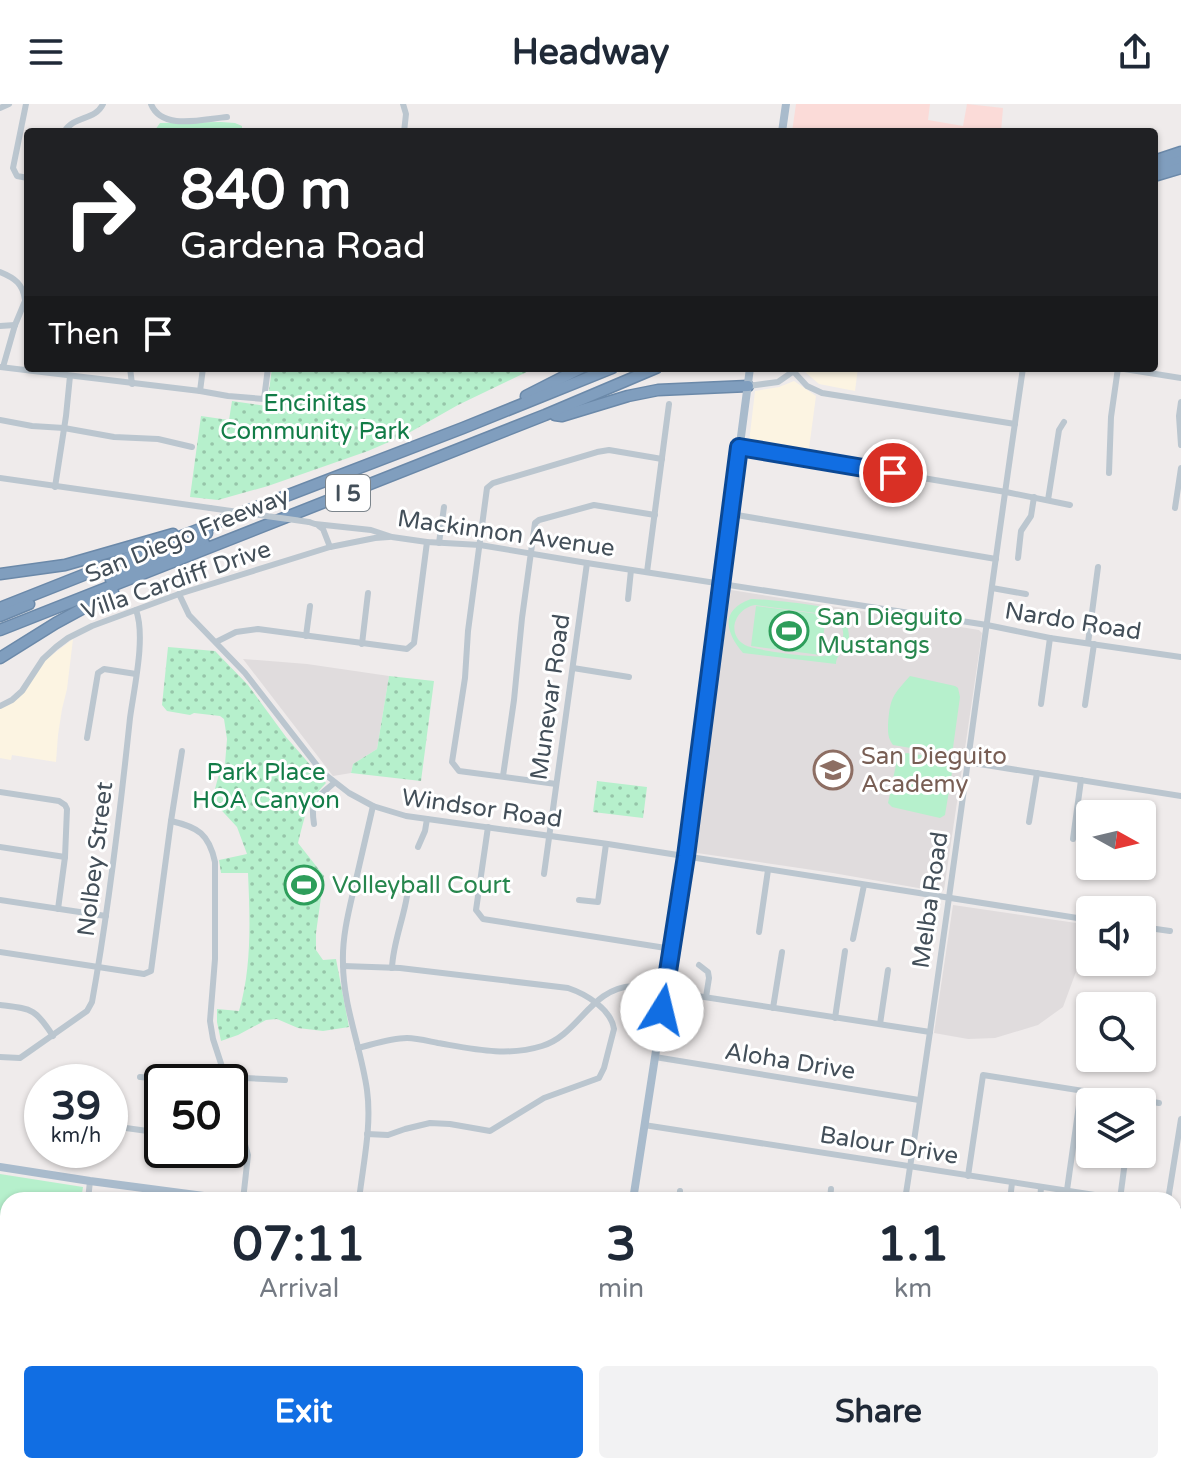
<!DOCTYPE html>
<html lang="en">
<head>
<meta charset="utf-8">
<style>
  body { margin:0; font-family:"Varela Round",sans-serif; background:#f2f2f3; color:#1f2937; height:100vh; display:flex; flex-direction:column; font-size:30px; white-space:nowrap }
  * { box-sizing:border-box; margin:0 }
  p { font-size:26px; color:#747a83 }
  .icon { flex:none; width:44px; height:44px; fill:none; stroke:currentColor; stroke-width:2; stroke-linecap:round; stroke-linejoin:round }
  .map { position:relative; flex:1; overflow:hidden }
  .details { position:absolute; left:0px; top:1088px; width:1182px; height:282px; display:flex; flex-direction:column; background:#fff; border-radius:24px 24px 0 0; box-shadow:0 2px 6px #0004 }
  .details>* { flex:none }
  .banner { position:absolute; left:24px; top:24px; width:1134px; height:244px; border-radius:8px; box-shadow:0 2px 6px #0004; background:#202124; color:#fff; overflow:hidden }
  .needle { width:52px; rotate:98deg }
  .controls { position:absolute; left:1076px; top:696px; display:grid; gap:16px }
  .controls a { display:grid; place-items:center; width:80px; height:80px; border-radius:8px; background:#fff; box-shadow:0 2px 6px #0004; font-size:40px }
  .speed { position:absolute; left:24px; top:960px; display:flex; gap:16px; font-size:40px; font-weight:700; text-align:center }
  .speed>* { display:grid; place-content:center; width:104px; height:104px; border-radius:50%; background:#fff; box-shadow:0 2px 6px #0004; line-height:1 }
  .speed small { font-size:20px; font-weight:400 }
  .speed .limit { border:4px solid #111; border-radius:12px; background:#fff; color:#111 }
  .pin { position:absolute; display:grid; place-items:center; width:68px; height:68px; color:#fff; margin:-34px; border:4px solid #fff; border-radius:50%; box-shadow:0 2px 8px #0007 }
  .me { position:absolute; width:88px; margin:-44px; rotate:9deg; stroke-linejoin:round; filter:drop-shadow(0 0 6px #0008) }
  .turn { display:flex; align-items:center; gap:28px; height:168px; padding:0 24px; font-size:36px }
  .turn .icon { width:104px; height:104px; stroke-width:2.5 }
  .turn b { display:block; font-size:56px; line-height:68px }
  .then { display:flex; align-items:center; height:76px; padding:0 24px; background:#0003; gap:16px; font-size:30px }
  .eta { display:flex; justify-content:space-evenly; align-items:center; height:136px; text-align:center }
  .eta b { font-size:48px; font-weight:700; line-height:56px }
  .cta { display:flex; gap:16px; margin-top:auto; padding:16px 24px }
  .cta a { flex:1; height:92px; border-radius:8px; background:#116ee3; color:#fff; font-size:32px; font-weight:700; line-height:92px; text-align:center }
  .cta a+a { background:#f2f2f3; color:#1f2937 }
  header { display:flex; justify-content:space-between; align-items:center; height:104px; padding:0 24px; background:#fff; font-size:36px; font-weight:700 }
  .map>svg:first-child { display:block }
  .commercial { fill:#fcf4e2 }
  .education { fill:#e0dcdd }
  .medical { fill:#fbdbd8 }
  .grass { fill:#b6f0cc; fill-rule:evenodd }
  .park { fill:url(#park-dots) }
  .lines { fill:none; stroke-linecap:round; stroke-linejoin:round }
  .highway-casing { stroke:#6b89a9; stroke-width:13 }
  .minor { stroke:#bbc6cf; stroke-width:6 }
  .major { stroke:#a9bbcc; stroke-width:8 }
  .highway { stroke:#809ebe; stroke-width:10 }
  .minor-bridge { stroke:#bbc6cf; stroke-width:6 }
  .route-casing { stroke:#0b4894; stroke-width:20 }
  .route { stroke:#116ee3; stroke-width:14 }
  .labels { text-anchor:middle; stroke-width:6; stroke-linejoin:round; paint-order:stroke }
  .shield { fill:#fff; stroke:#7b848b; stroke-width:2 }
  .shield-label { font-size:22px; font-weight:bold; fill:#434f59 }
  .park-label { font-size:24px; fill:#127c47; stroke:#fff }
  .street-label { font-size:24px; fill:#434f59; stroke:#fff }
  .leisure-label { font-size:24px; fill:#27864d; stroke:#fff; text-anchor:start }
  .education-label { font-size:24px; fill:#785e54; stroke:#fff; text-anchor:start }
</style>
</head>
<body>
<header><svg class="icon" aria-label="menu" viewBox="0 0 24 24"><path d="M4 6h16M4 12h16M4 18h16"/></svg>Headway<svg class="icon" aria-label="share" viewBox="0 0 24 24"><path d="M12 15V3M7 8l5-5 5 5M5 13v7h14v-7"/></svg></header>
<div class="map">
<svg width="1181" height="1369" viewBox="0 0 1181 1369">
  <defs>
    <pattern id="park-dots" width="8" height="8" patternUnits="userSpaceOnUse" patternTransform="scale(2)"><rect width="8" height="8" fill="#b6f0cc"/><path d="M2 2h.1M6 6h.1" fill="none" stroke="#96c5a9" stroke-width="1.8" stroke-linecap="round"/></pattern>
  </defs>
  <rect width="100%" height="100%" fill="#efebeb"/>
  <g class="commercial">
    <path d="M810 264H858L855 287 819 280 805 268Z"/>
    <path d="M794 277 816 292 808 352 754 341 749 338 755 287 779 283Z"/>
    <path d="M73 535 67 585 62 605 58 631 56 658 12 651 11 656 0 654V603L8 601 44 557Z"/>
  </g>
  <g class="education">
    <path d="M731 486 979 526 982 529 944 786 941 788 833 769 697 749 693 745Z"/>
    <path d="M243 555 307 560 389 572 377 645 353 660 351 669 333 672Z"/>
    <path d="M953 801 1090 821V855L1080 857 1063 903 1038 921 995 934 968 935 934 929Z"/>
    <path d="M1174 1111 1181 1112V1196L1174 1232Z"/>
  </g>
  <path class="medical" d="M796 0H930L928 16 963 22 967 0 1003 4 1001 28H792Z"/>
  <g class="grass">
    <path d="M221 18 235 19 242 22V28H134L132 24 155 26 160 19Z"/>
    <path d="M751 495C764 495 823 501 834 506 843 511 849 522 849 533 848 545 836 550 836 560L743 549C726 529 719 506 751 495ZM755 501 831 511C840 517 846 526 842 537 840 545 832 551 824 552 814 554 753 546 745 541 725 529 736 504 755 501Z"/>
    <path d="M756 502 826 511 821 551 751 542Z"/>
    <path d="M910 572 955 582 958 584 960 593 952 651 893 641C888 634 888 630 888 621 890 594 892 592 910 572Z"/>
    <path d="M907 649 954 656 945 711 940 714 892 703 888 699 898 651Z"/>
    <path d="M0 1070 83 1083 81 1096H8V1180L5 1200H0Z"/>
  </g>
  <g class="park">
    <path d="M272 264H535L458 301 405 331 368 347 268 382 218 396 190 393 201 312 229 316 232 297 267 302Z"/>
    <path d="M168 543 215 547 248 581 286 633 326 679C306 699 305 713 298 739L324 772 316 829V846L323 856 336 855 349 923 323 927 298 924 277 915 266 916 238 931 221 937 217 918V905L239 907C252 864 250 814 248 769H221L219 756 247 750 237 723 212 696 219 670 225 660 227 635 224 615 220 612 194 609 190 611 167 607 162 601Z"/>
    <path d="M389 572 434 577 421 677 351 669 353 660 377 645Z"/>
    <path d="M597 677 647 683 643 714 593 708Z"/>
  </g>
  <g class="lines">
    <defs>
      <g id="highway">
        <path d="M1154 57 1181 48"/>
        <path d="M1154 65 1181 57"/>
        <path d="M1154 72 1181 64"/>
        <path d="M526 292 581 264"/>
        <path d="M555 311 562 312 628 292 658 286 748 282"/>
        <path d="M133 459 207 429"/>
        <path d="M0 470 65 461 173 430"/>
        <path d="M111 476 204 439"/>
        <path d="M0 504 187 430 463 324 612 264"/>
        <path d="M0 512 29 500"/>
        <path d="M0 526 545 311 656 264"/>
        <path d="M0 554 56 519 113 488"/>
      </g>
    </defs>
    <use href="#highway" class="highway-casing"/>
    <g class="minor">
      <path d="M26 0 13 64 17 72 28 74"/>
      <path d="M151 0C162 27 203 15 227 13"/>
      <path d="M403 0 406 10 404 28"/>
      <path d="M0 4 9 0"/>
      <path d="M64 28C74 11 95 17 103 0"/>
      <path d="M0 168C15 174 23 180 25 196"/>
      <path d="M0 222 15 221"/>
      <path d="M0 263 200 287 228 292 264 295 268 264"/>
      <path d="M3 263 15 221 28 190"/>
      <path d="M130 264 132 280"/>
      <path d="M1118 264 1181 274"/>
      <path d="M794 268 807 282 822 289 1015 320"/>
      <path d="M748 282 778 278 798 264"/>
      <path d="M200 287 203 264"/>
      <path d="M1181 298 1179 312 1181 341"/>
      <path d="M0 316 32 322 64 324 114 333 158 335 192 343"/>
      <path d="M739 343 1006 388 1070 401"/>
      <path d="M1109 369 1111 313 1118 264"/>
      <path d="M0 374 210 404"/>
      <path d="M55 383 66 312 70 272"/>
      <path d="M1048 396 1059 326 1064 318"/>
      <path d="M1175 404 1181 364"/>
      <path d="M731 410 996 455"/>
      <path d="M309 418 315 420 371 426 392 433 427 438 480 441 587 459 987 521 1050 534 1181 553"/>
      <path d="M319 422 323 425 330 443"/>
      <path d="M439 439 444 403"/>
      <path d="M1018 454 1021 427 1031 412 1034 393"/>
      <path d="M647 468 669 300"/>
      <path d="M992 484 1026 490"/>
      <path d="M179 490 189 511 245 569 322 668 349 689 373 702 406 712 608 740 1090 816"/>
      <path d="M628 495 631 466"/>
      <path d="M306 532 310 502"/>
      <path d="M216 538 236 528 258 525 407 545 414 539 427 438"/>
      <path d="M1088 539 1098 463"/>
      <path d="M362 540 368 489"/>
      <path d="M573 564 629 573"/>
      <path d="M1041 600 1050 534"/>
      <path d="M1085 601 1094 540"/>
      <path d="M0 602 12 596 22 587 43 555 56 543 68 534 92 522 179 490 330 443 375 434 389 433"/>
      <path d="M87 634 98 569 104 565 136 570"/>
      <path d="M967 658 1181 692"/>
      <path d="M503 672 514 596 522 514 535 419 539 416 594 401 655 411"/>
      <path d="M556 680 459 667 452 658 465 574 468 527 487 384 493 379 597 348 609 346 662 355"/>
      <path d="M0 688 59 697 65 701 67 705 65 753 58 805"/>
      <path d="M171 717C198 723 209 730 215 758V855L210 917 213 935 227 978"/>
      <path d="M1029 718 1037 669"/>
      <path d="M314 720C310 694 316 695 334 679"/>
      <path d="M488 723 476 806 483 815 672 845"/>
      <path d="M1073 735 1081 676"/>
      <path d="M0 743 65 753"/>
      <path d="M418 743 425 727 427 715"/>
      <path d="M544 770 587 459"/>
      <path d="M0 796 106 812"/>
      <path d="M579 796 598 798 606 740"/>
      <path d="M1142 823 1170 827"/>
      <path d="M759 828 768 766"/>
      <path d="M853 835 864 781"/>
      <path d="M0 848 144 870 151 867 171 717 182 647"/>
      <path d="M699 861 708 868 709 874 706 893"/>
      <path d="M343 862 400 864 568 884C586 890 611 905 614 925L604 964 599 974 544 994 490 1027 450 1020 430 1019 405 1025 388 1031 367 1030"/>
      <path d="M392 864C393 839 403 817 407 792"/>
      <path d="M0 901C32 905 35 904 53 932"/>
      <path d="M773 904 782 848"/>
      <path d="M835 914 845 847"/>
      <path d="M880 920 888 866"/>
      <path d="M358 944C374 940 391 934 407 934 417 934 428 937 438 939 473 945 507 953 542 942 579 931 590 884 633 882L930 928"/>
      <path d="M0 953 20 954 87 907 92 898C109 804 120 709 130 614 134 584 146 533 136 506"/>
      <path d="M655 953 919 996"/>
      <path d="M140 973 193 978"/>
      <path d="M217 978 245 974 285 976"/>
      <path d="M230 988 248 1051 243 1096"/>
      <path d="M644 1021 1127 1096"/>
      <path d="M126 1024 162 1029"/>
      <path d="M230 1038 244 1035"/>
      <path d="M968 1072 983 971 1159 999"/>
      <path d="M1067 1086 1081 987"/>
      <path d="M1120 1095 1126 1050"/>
      <path d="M88 1096 90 1077"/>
      <path d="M359 1096C363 1060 372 1022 367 986 361 943 343 902 343 859 342 832 349 806 355 780 361 754 367 728 373 702"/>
      <path d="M536 1096 538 1092 545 1091 594 1095"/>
      <path d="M679 1096 680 1087"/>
      <path d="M830 1096 831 1085"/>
      <path d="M905 1096C948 819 982 541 1023 264"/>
      <path d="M1010 1096 1012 1079"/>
      <path d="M1040 1096 1041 1084"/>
      <path d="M1168 1096 1181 1015"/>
      <path d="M1174 1105 1181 1106"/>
      <path d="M1177 1245 1181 1238"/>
      <path d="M0 1292 8 1291"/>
      <path d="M1174 1343 1181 1344"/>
      <path d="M904 1362 923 1369"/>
      <path d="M233 1369V1362"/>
      <path d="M335 1369 337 1362"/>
      <path d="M950 1369 953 1362"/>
    </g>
    <g class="major">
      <path d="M782 28 786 0"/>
      <path d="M0 1063 90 1077 234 1096"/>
      <path d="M633 1096 686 752 750 264"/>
      <path d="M623 1362 626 1369"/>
    </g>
    <use href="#highway" class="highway"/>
    <path class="minor-bridge" d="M210 404 309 418"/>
  </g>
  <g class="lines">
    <defs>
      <path id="route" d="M662 906 686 752 739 343 893 369"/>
    </defs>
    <use href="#route" class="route-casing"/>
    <use href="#route" class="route"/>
  </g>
  <defs>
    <symbol id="stadium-ring" viewBox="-11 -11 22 22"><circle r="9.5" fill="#fff" stroke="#2e9e5b" stroke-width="1.5"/><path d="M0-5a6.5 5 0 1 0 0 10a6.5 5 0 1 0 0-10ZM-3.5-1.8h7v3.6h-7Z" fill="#2e9e5b"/></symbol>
    <symbol id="school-ring" viewBox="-11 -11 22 22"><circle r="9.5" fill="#fff" stroke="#8d6e63" stroke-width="1.5"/><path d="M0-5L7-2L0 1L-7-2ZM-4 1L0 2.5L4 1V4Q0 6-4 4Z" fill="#8d6e63"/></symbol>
  </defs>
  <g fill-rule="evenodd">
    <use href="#stadium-ring" x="767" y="505" width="44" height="44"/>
    <use href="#school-ring" x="811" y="644" width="44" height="44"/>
    <use href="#stadium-ring" x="282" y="759" width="44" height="44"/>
  </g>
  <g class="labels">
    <rect class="shield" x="326" y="371" width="44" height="36" rx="6"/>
    <g class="shield-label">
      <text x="348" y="397">I 5</text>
    </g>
    <g class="park-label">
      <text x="315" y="307">Encinitas<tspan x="315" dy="28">Community Park</tspan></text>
      <text x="266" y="676">Park Place<tspan x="266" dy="28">HOA Canyon</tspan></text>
    </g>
    <g class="street-label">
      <text transform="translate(506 429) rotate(8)" y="8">Mackinnon Avenue</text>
      <text transform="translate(187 431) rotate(-22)" y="8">San Diego Freeway</text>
      <text transform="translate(176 476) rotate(-19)" y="8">Villa Cardiff Drive</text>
      <text transform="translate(1073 517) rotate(9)" y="8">Nardo Road</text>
      <text transform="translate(550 593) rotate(-82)" y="8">Munevar Road</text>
      <text transform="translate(482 704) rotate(8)" y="8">Windsor Road</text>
      <text transform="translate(95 755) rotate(-83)" y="8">Nolbey Street</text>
      <text transform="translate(930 796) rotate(-82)" y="8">Melba Road</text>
      <text transform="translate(790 957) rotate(9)" y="8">Aloha Drive</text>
      <text transform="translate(889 1041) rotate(9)" y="8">Balour Drive</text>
    </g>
    <g class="leisure-label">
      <text x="817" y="521">San Dieguito<tspan x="817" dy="28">Mustangs</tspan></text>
      <text x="332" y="789">Volleyball Court</text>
    </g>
    <g class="education-label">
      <text x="861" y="660">San Dieguito<tspan x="861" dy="28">Academy</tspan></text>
    </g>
  </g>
</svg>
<div class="controls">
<a><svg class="needle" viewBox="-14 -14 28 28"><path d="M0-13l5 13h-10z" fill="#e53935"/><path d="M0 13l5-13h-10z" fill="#747a83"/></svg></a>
<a><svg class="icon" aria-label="sound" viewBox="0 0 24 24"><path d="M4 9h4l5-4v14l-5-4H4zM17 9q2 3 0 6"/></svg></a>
<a><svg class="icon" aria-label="search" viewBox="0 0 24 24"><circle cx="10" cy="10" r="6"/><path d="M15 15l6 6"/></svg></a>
<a><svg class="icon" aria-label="layers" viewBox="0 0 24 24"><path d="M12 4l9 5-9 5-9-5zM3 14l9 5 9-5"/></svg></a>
</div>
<div class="speed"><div>39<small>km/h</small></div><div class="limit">50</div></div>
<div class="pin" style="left:893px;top:369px;background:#d93025"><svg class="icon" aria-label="arrive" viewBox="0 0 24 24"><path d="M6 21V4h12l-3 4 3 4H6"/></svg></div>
<svg class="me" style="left:662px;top:906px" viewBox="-20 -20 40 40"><circle r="19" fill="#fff"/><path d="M0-13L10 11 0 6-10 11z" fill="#116ee3"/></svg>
<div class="banner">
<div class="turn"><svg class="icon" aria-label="right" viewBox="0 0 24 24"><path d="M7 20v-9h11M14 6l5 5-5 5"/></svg><div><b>840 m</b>Gardena Road</div></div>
<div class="then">Then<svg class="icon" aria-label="arrive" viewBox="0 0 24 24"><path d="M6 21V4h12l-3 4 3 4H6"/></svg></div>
</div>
<section class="details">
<div class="eta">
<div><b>07:11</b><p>Arrival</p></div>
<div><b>3</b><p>min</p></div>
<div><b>1.1</b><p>km</p></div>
</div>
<div class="cta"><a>Exit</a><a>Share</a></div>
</section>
</div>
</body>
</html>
